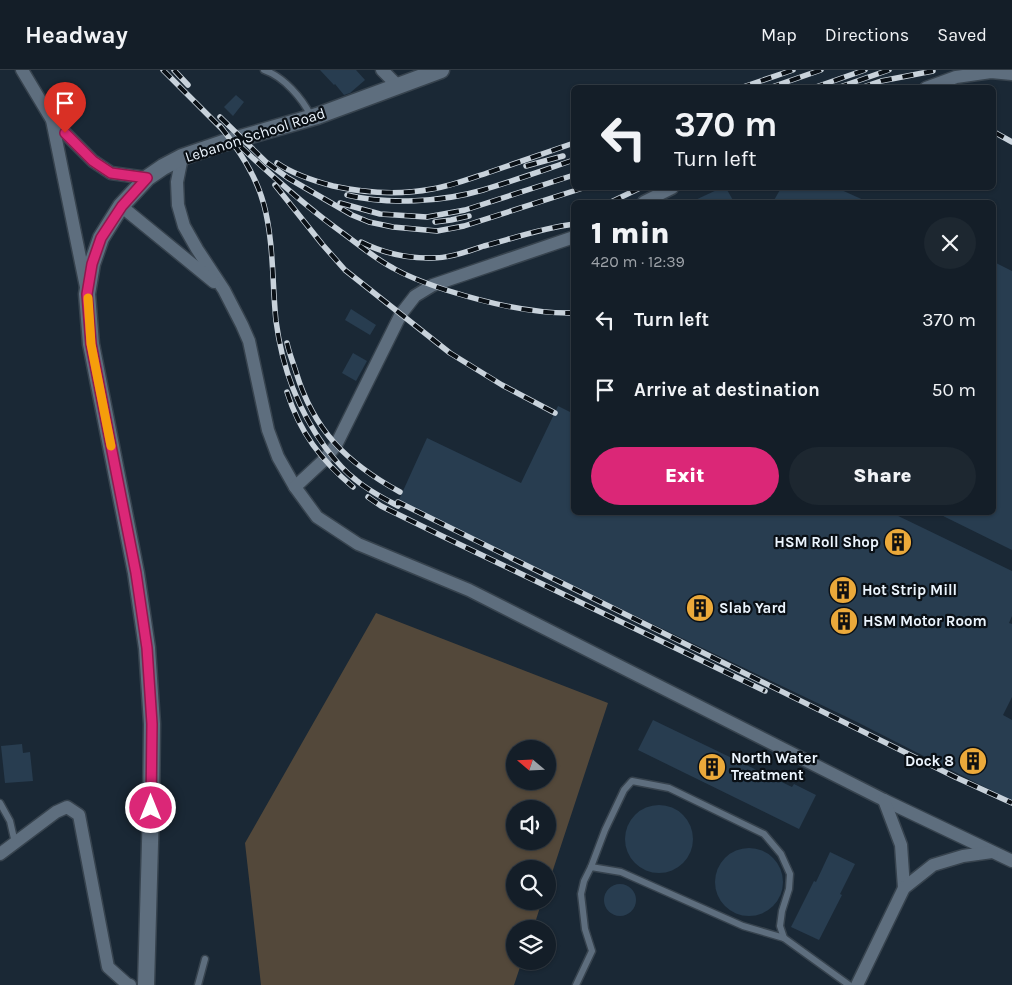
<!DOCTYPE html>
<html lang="en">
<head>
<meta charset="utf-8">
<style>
  body { margin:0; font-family:Karla,sans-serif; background:#1d2730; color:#f1f3f6; height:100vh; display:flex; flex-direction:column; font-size:19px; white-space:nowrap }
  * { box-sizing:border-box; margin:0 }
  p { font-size:16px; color:#9da2a8 }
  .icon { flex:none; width:28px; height:28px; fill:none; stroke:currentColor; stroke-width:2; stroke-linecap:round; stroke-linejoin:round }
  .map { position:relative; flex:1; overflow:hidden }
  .panel { position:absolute; left:571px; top:130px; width:425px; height:315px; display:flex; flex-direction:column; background:#141e28; border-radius:8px; box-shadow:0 1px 4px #0004,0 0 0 1px #333c45 }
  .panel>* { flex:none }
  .hud { position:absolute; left:571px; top:15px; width:425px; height:105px; border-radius:8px; box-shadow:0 1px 4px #0004,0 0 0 1px #333c45; background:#141e28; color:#f1f3f6; overflow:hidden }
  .needle { width:32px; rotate:289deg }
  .fabs { position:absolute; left:506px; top:670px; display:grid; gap:10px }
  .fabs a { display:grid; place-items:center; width:50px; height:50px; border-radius:50%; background:#141e28; box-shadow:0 1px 4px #0004,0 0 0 1px #333c45; font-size:25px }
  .pin { position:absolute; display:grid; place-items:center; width:42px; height:42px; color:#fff; margin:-51px -21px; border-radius:50% 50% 50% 0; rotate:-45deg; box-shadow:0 0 5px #0007 }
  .pin .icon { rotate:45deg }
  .me { position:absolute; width:55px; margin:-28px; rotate:0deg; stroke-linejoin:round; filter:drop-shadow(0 0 4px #0008) }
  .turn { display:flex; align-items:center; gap:18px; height:105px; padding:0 20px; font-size:22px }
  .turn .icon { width:65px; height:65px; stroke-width:2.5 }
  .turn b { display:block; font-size:35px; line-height:42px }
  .round { display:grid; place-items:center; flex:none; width:52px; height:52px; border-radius:26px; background:#1d2730 }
  .head { display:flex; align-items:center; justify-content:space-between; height:85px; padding:0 20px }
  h1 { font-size:30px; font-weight:800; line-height:38px }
  .button { display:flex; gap:10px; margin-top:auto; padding:10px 20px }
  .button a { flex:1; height:58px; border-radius:30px; background:#db2777; color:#fff; font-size:20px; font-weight:800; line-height:58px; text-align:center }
  .button a+a { background:#1d2730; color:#f1f3f6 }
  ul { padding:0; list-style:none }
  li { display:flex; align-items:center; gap:15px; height:70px; padding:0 20px }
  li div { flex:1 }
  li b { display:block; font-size:19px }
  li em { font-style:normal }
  header { display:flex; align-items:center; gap:30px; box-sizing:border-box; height:70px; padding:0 25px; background:#141e28; border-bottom:1px solid #333c45 }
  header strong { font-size:24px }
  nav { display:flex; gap:28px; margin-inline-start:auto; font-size:18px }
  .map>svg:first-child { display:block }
  .green { fill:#53483a; fill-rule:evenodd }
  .building { fill:#283d50 }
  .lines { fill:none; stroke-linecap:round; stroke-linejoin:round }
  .service-casing { stroke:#37434e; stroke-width:9 }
  .minor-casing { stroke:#37434e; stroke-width:15 }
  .tertiary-casing { stroke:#37434e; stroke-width:19 }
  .service { stroke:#5e6e7e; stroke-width:6 }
  .minor { stroke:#5e6e7e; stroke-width:12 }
  .tertiary { stroke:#5e6e7e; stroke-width:16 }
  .rail-casing { stroke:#c8d2db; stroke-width:5.5 }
  .rail { stroke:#0a1016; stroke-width:4; stroke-dasharray:11; stroke-linecap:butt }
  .route-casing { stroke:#8e194d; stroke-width:12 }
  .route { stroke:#db2777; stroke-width:9 }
  .slow { stroke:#f59e0b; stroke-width:9 }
  .labels { text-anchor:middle; stroke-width:4.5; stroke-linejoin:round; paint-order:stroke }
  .street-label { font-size:15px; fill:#ecf5fe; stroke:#0a1016 }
  .poi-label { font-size:15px; font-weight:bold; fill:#ecf5fe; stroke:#0a1016; text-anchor:start }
</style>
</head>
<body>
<header>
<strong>Headway</strong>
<nav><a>Map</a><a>Directions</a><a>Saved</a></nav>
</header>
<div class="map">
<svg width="1012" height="915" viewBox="0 0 1012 915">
  <rect width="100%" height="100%" fill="#1a2835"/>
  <path class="green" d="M376 543 608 633 548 815V799H515V831H542L533 859H515V891H522L514 915H261L245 773ZM515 679H548V711H515ZM515 739H548V771H515Z"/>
  <g class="building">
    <path d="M320 0H356L365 10 350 23 344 25 335 14 334 15Z"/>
    <path d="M236 25 244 32 233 46 224 37Z"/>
    <path d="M721 118H726L734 132H691Z"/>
    <path d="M781 118H837L868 132H773Z"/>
    <path d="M994 192 1012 201V480L935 442H994Z"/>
    <path d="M351 239 376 255 370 265 345 250Z"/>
    <path d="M353 283 367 291 356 311 342 303Z"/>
    <path d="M558 336 574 344V442H890L1012 501V546L1009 553 1012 554V627L1003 645 1012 650V731L855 651 398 432 427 368 521 413Z"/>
    <path d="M653 650 792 717 794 714 816 725 799 759 638 680Z"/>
    <path d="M22 674 23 683 30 682 33 711 5 713 1 676Z"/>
    <circle cx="659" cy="769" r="34"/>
    <circle cx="749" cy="812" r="34"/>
    <path d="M830 782 855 794 840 824 842 825 819 870 791 857 814 811 816 812Z"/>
    <circle cx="620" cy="830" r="16"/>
  </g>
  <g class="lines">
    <defs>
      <g id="service">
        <path d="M264 0C284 7 302 28 311 46"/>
        <path d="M0 733 10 751 15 773"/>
        <path d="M591 797 605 760 624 720 632 711 669 718 764 764 781 784 790 804 789 819 782 841 780 856 784 868 849 915"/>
        <path d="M198 915 205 889"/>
        <path d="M576 915 592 881 585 859 581 824 584 811 591 797 621 802 743 856 784 868"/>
      </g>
      <g id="minor">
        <path d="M22 0 52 50 86 217"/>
        <path d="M382 0 398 16"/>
        <path d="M926 18 956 7 991 2 1012 4"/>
        <path d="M52 50 93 91 111 103 147 108"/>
        <path d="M182 87 177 112 178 135 184 156 197 179 224 220 242 255 249 271 268 360 278 387 295 417"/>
        <path d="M644 132 672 118"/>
        <path d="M121 136 214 212"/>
        <path d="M574 167 433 215 415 226 401 244 336 375 324 390 295 417 317 447 358 474 469 520 884 730 1012 791"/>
        <path d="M884 730 901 775 904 818"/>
        <path d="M0 784 56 742 67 737 79 745 108 897 127 914 130 915"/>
        <path d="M857 915 904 818 933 795 963 786 992 782"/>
      </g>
      <path id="tertiary" d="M146 915 151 738 152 654 147 578 136 503 91 274 87 224 92 194 101 168 121 136 147 108 163 97 182 87 223 73 317 46 441 0"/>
    </defs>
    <use href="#service" class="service-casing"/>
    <use href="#minor" class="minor-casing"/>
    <use href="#tertiary" class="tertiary-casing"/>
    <use href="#service" class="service"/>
    <use href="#minor" class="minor"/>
    <use href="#tertiary" class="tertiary"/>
    <defs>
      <g id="rail">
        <path d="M163 0 223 60"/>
        <path d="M174 0 188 15"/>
        <path d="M740 18 793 0"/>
        <path d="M769 18 821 0"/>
        <path d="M813 18 865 0"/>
        <path d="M837 18 889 0"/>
        <path d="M860 18 881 11 933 1"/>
        <path d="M220 47 266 92 288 108 352 145 369 152 393 157 437 161 464 156 583 118"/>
        <path d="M220 56C239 80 256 105 264 135 274 173 272 213 276 251 282 297 298 340 325 377 334 389 344 401 356 410 369 421 383 428 398 436V432L955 707 1012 733"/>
        <path d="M994 62 1012 72"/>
        <path d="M241 77C273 107 305 136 340 161 358 174 374 188 393 198 410 208 428 214 446 220 487 233 531 244 574 243"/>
        <path d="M277 93C293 104 314 111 333 116 365 123 400 125 432 119 451 116 469 109 487 103 516 93 545 83 574 73"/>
        <path d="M526 96 563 86"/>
        <path d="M275 115 322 174 345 200 450 283 502 315 555 343"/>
        <path d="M347 125C388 135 442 132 483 120 513 111 544 100 574 90"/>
        <path d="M611 132 640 118"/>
        <path d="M340 133 380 144 427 147 465 140 574 105"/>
        <path d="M435 152 451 150 469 146"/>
        <path d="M361 172C381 182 405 188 428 188 447 189 466 182 484 176 514 168 543 158 574 154"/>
        <path d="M287 273C289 283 293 292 296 302 314 361 347 393 400 422"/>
        <path d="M287 322C300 363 321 390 353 417"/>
        <path d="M368 427 381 436 442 466 765 621"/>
      </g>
    </defs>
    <use href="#rail" class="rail-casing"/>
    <use href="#rail" class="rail"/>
  </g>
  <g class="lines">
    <defs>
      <path id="route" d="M65 63 93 91 111 103 147 108 122 136 101 168 92 194 87 224 91 274 136 503 147 578 152 654 151 738"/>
    </defs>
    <use href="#route" class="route-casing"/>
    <use href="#route" class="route"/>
    <path class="slow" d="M88 228 91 274 111 376"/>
  </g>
  <defs>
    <symbol id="building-disc" viewBox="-11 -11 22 22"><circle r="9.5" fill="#eba93a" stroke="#0a1016"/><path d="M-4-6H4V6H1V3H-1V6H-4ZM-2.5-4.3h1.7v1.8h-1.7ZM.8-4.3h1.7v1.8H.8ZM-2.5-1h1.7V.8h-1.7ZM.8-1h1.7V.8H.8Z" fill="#111"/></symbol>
  </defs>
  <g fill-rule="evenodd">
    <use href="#building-disc" x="882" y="456" width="32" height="32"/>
    <use href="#building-disc" x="827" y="504" width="32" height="32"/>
    <use href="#building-disc" x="684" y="522" width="32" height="32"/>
    <use href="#building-disc" x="828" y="535" width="32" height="32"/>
    <use href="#building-disc" x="957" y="675" width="32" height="32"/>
    <use href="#building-disc" x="696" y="681" width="32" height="32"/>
  </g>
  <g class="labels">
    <g class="street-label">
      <text transform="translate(255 65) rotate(-18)" y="5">Lebanon School Road</text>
    </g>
    <g class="poi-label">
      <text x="879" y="477" text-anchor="end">HSM Roll Shop</text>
      <text x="862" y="525">Hot Strip Mill</text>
      <text x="719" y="543">Slab Yard</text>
      <text x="863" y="556">HSM Motor Room</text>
      <text x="731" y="693">North Water<tspan x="731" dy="17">Treatment</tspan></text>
      <text x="954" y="696" text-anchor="end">Dock 8</text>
    </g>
  </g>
</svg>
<div class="fabs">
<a><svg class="needle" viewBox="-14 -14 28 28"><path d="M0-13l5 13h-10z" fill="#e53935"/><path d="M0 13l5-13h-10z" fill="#9da2a8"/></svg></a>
<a><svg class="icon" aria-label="sound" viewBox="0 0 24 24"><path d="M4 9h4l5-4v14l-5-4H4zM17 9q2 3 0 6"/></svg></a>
<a><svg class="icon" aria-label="search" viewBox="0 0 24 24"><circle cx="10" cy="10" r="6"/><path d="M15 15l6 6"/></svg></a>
<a><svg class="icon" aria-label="layers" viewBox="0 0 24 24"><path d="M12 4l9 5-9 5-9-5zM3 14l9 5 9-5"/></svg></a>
</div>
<div class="pin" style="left:65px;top:63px;background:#d93025"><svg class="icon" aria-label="arrive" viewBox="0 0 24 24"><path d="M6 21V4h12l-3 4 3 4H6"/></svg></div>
<svg class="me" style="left:151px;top:738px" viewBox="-20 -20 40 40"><circle r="17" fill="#db2777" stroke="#fff" stroke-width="3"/><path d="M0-11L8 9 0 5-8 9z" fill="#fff"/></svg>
<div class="hud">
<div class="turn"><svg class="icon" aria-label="left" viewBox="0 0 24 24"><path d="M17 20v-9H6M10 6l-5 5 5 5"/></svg><div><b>370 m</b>Turn left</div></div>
</div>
<section class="panel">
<div class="head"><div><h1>1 min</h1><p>420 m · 12:39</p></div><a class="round"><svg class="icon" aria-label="close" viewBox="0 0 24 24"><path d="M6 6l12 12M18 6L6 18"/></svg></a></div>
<ul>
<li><svg class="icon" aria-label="left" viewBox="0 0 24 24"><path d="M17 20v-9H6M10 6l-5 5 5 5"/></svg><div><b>Turn left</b></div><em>370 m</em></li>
<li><svg class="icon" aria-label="arrive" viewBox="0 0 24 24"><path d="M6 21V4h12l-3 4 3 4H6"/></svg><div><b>Arrive at destination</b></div><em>50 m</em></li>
</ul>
<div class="button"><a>Exit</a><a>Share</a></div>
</section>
</div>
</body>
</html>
